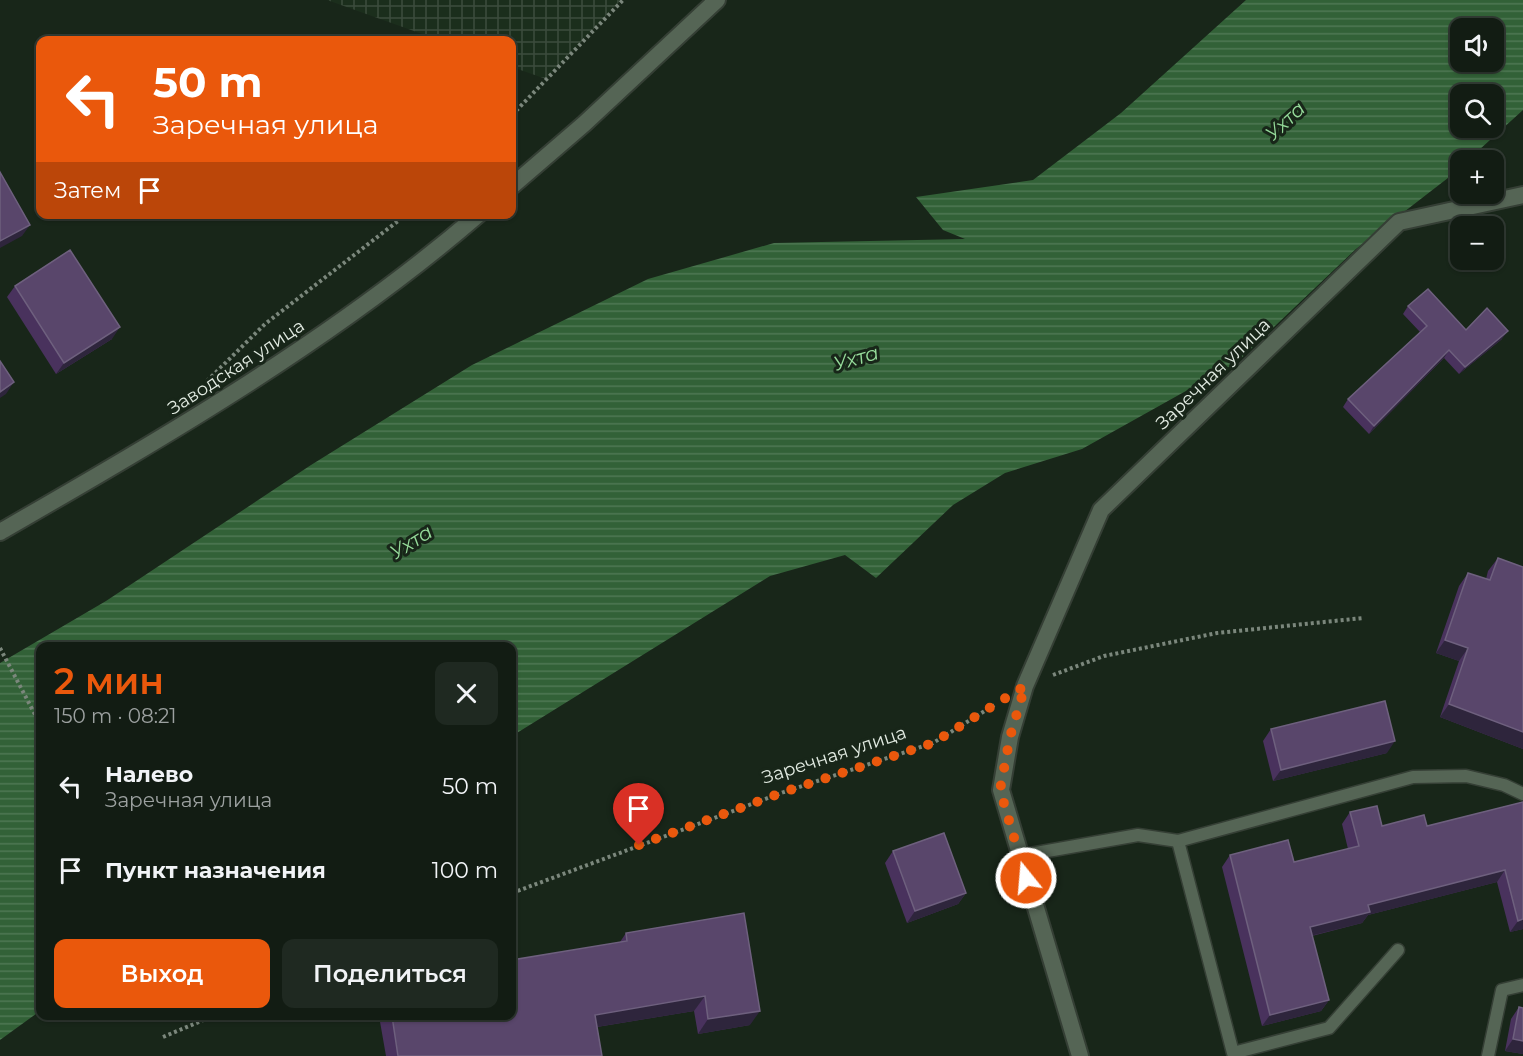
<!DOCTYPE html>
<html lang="ru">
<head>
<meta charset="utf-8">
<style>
  body { margin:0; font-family:Montserrat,sans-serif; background:#1f2921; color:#f1f3f6; height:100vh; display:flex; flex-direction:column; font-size:22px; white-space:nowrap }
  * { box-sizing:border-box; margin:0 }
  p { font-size:20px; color:#9ca1a0 }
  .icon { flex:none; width:33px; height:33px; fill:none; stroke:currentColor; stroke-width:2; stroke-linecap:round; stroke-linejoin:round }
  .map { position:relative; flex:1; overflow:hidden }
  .panel { position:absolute; left:36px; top:642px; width:480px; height:378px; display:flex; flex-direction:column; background:#121c13; border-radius:12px; box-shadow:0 2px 4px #0004,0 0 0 2px #313a33 }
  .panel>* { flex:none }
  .hud { position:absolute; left:36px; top:36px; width:480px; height:183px; border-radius:12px; box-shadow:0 2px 4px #0004,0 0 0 2px #313a33; background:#ea580c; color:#fff; overflow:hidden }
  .buttons { position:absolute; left:1450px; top:18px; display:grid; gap:12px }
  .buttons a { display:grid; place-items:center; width:54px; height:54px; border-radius:12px; background:#121c13; box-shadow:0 2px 4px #0004,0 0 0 2px #313a33; font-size:30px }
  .pin { position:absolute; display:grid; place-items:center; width:51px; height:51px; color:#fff; margin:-62px -26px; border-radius:50% 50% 50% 0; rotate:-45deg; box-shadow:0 0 6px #0007 }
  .pin .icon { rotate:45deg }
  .me { position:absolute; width:66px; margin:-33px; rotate:343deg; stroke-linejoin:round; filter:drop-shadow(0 0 4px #0008) }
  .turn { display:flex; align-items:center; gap:21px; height:126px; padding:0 18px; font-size:27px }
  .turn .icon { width:78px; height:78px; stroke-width:2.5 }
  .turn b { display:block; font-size:42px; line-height:51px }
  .then { display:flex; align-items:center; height:57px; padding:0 18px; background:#0003; gap:12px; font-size:22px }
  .round { display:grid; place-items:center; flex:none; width:63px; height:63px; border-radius:12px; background:#1f2921 }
  .headline { display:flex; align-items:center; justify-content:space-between; height:102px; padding:0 18px }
  h1 { font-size:36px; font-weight:600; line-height:45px; color:#ea580c }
  .button { display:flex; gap:12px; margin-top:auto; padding:12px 18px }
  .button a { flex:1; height:69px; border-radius:12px; background:#ea580c; color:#fff; font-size:24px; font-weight:600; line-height:69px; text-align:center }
  .button a+a { background:#1f2921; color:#f1f3f6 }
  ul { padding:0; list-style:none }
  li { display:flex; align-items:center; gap:18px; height:84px; padding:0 18px }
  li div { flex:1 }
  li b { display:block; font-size:22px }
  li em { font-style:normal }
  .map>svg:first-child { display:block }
  .industrial { fill:url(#industrial-grid) }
  .water { fill:url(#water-rules); fill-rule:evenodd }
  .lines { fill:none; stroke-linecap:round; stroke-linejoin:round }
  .service-casing { stroke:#353f35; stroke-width:15 }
  .minor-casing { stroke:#353f35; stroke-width:20 }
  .tertiary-casing { stroke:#353f35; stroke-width:20 }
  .path { stroke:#7b877c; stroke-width:4; stroke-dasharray:3 3; stroke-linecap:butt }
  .service { stroke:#556555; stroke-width:12 }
  .minor { stroke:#556555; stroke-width:16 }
  .tertiary { stroke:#556555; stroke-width:16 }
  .wall { fill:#49325d }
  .shaded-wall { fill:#2e253c }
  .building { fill:#59466b; stroke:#6e607e; stroke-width:1.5 }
  .route { stroke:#ea580c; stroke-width:10; stroke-dasharray:0 18 }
  .labels { text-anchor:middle; stroke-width:6; stroke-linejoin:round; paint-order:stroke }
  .street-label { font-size:18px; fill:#e2ebe2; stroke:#182619 }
  .water-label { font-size:20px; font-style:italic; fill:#95db9a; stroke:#182619 }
</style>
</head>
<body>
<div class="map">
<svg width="1523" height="1056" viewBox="0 0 1523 1056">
  <defs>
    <pattern id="industrial-grid" width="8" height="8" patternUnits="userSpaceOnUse" patternTransform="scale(1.5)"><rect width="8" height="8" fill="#1b2e1c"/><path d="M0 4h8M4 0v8" fill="none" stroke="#3c4c3d"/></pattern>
    <pattern id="water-rules" width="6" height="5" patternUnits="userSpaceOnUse" patternTransform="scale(1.5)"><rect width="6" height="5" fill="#326137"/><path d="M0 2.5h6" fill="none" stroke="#4f7854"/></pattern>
  </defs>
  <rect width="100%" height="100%" fill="#182619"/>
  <path class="industrial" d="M327 0H621L546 79 512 67V40H439Z"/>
  <path class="water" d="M1246 0H1523V110L1468 160H1461V167L1457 171 1356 249 1236 363 1082 449 1005 473 953 505 876 578 845 555 770 576 512 736V646H40V1011L0 1040V663L106 601 311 465 472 365 648 279 774 243 965 239 943 230 916 197 1033 180 1121 113ZM1461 28H1494V62H1461ZM1461 94H1494V128H1461Z"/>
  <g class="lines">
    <defs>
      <g id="service">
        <path d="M1178 841 1233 1053 1329 1028 1398 950"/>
        <path d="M1019 856 1138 835 1178 841 1413 777 1466 776 1504 785 1523 794"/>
        <path d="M1488 1056 1502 990 1523 985"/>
      </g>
      <path id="minor" d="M1080 1056 1001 790 1010 737 1025 686 1101 510 1399 222 1523 195"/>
      <g id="tertiary">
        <path d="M512 186 584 124 717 0"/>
        <path d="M0 532C166 436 333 340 479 214"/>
      </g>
    </defs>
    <use href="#service" class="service-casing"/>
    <use href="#minor" class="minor-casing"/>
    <use href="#tertiary" class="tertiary-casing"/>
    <g class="path">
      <path d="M512 115 623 0"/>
      <path d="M207 381 265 324 407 214"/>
      <path d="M0 648 40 724"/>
      <path d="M1053 675 1104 656 1217 633 1363 618"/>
      <path d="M512 893 784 792 933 743 996 704"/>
      <path d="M198 1016 201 1021"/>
      <path d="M163 1037 213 1016"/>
    </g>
    <use href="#service" class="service"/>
    <use href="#minor" class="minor"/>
    <use href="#tertiary" class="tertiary"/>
  </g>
  <g class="wall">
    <path d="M15 286 112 339 56 374 7 297Z"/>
    <path d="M1408 306 1466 330 1502 339 1459 374 1444 358 1369 434 1343 407 1348 399 1420 332 1403 314Z"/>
    <path d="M1498 558 1523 567V749L1440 717 1459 661 1436 653 1459 586 1468 573 1486 579 1488 571Z"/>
    <path d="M1271 729 1387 753 1273 781 1263 741Z"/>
    <path d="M1523 802V929L1510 932 1497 882 1368 915 1362 923 1312 936 1329 1000 1321 1011 1262 1026 1222 867 1230 855 1294 862 1348 849 1342 824 1350 812 1382 826H1427Z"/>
    <path d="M893 851 966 893 958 904 907 923 885 863Z"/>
    <path d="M626 933 750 1025 698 1034 694 1011 597 1027 602 1056H386L379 1016H512L620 942Z"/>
    <path d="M1519 1007 1523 1008V1054L1505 1051 1511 1019Z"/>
  </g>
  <g class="shaded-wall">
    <path d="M30 225 22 236 0 248V241Z"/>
    <path d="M120 327 112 339 56 374 64 363Z"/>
    <path d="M1508 331 1502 339 1459 374 1465 367Z"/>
    <path d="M1449 350 1444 358 1369 434 1374 426Z"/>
    <path d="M14 382 6 394 0 398V392Z"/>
    <path d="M1445 640 1468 648 1459 661 1436 653Z"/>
    <path d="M1449 704 1523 732V749L1440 717Z"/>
    <path d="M1395 741 1387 753 1273 781 1281 770Z"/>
    <path d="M1505 870 1497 882 1368 915 1362 923 1302 938 1310 927 1368 905Z"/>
    <path d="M966 893 958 904 907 923 915 911Z"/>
    <path d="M1523 919V929L1510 932 1518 921Z"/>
    <path d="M705 996 694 1011 584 1029 595 1015Z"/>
    <path d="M1329 1000 1321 1011 1262 1026 1270 1015Z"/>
    <path d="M760 1011 750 1025 698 1034 708 1019Z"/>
    <path d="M1513 1039 1523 1041V1054L1505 1051Z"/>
  </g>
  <g class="building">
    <path d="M0 172 30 225 0 241Z"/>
    <path d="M70 250 120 327 64 363 15 286Z"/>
    <path d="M1428 289 1466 330 1487 308 1508 331 1465 367 1449 350 1374 426 1348 399 1427 326 1408 306Z"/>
    <path d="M0 361 14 382 0 392Z"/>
    <path d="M1498 558 1523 567V732L1449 704 1468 648 1445 640 1468 573 1490 580Z"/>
    <path d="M1385 701 1395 741 1281 770 1271 729Z"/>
    <path d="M1523 802V919L1518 921 1505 870 1368 905 1370 912 1310 927 1329 1000 1270 1015 1230 855 1288 840 1294 862 1359 846 1350 812 1377 806 1382 826 1424 815 1427 826Z"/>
    <path d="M944 833 966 893 915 911 893 851Z"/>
    <path d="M744 913 760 1011 708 1019 705 996 595 1015 602 1056H398L392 1016H512V960L627 941 626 933Z"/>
    <path d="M1519 1007 1523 1008V1041L1513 1039Z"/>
  </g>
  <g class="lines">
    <path class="route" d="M639 845 784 792 933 743 1025 686 1010 737 1000 790 1026 878"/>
  </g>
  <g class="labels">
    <g class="street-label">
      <text transform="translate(236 367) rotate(-33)" y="6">Заводская улица</text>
      <text transform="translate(1213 374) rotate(-44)" y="6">Заречная улица</text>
      <text transform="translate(834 755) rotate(-18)" y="6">Заречная улица</text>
    </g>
    <g class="water-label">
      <text transform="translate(1285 121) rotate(-43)" y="7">Ухта</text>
      <text transform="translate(856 358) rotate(-16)" y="7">Ухта</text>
      <text transform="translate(411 542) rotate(-32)" y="7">Ухта</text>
    </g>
  </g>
</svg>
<div class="buttons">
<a><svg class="icon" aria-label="sound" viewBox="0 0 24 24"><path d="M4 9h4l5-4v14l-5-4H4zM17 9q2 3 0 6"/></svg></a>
<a><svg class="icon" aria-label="search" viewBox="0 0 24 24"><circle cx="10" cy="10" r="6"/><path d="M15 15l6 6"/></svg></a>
<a>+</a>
<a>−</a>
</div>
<div class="pin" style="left:639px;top:845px;background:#d93025"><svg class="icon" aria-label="arrive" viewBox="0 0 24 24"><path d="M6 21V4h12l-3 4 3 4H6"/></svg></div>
<svg class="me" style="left:1026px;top:878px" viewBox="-20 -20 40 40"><circle r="17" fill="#ea580c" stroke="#fff" stroke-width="3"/><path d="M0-11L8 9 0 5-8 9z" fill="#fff"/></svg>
<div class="hud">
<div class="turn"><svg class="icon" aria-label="left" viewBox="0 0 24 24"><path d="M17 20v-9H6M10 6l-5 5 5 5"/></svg><div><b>50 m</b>Заречная улица</div></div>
<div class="then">Затем<svg class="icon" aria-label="arrive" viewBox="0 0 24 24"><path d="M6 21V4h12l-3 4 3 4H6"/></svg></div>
</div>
<section class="panel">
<div class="headline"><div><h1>2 мин</h1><p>150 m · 08:21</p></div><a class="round"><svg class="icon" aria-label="close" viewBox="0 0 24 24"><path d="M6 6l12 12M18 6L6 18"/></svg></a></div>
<ul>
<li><svg class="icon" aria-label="left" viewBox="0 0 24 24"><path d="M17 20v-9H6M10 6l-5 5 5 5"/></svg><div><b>Налево</b><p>Заречная улица</p></div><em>50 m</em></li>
<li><svg class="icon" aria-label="arrive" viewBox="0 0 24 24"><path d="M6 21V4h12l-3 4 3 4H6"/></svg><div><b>Пункт назначения</b></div><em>100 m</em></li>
</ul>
<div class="button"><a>Выход</a><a>Поделиться</a></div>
</section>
</div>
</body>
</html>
